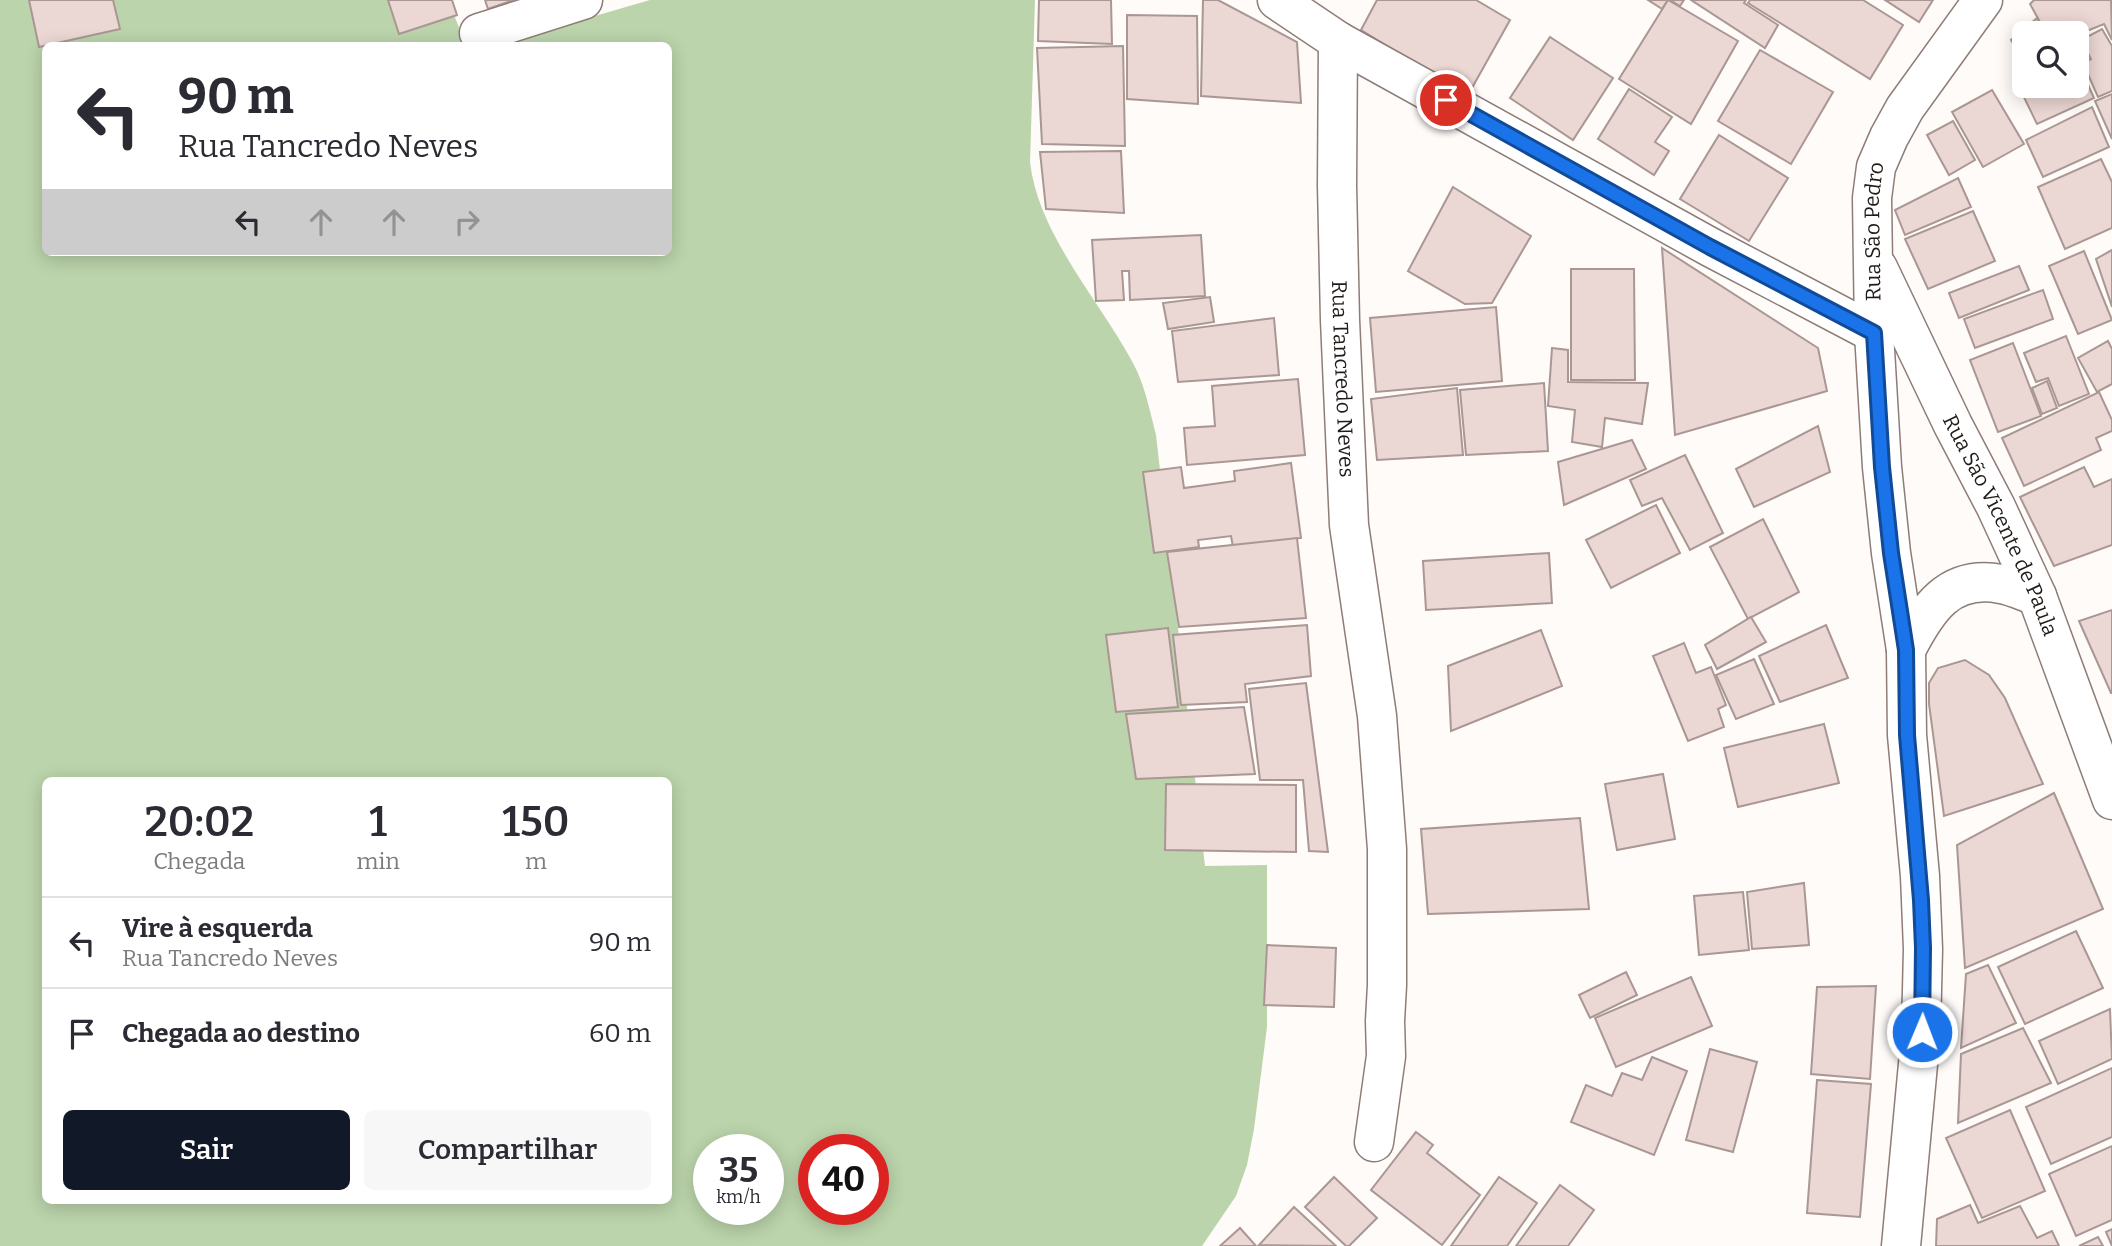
<!DOCTYPE html>
<html lang="pt">
<head>
<meta charset="utf-8">
<style>
  body { margin:0; font-family:Bitter,serif; background:#f7f7f7; color:#2b2b33; height:100vh; display:flex; flex-direction:column; font-size:26px; white-space:nowrap }
  * { box-sizing:border-box; margin:0 }
  p { font-size:23px; color:#7c7c81 }
  .icon { flex:none; width:38px; height:38px; fill:none; stroke:currentColor; stroke-width:2; stroke-linecap:round; stroke-linejoin:round }
  .map { position:relative; flex:1; overflow:hidden }
  .side { position:absolute; left:42px; top:777px; width:630px; height:427px; display:flex; flex-direction:column; background:#fff; border-radius:10px; box-shadow:0 4px 18px #0003 }
  .side>* { flex:none }
  .banner { position:absolute; left:42px; top:42px; width:630px; height:214px; border-radius:10px; box-shadow:0 4px 18px #0003; background:#fff; color:#2b2b33; overflow:hidden }
  .tools { position:absolute; left:2012px; top:21px; display:grid; gap:14px }
  .tools a { display:grid; place-items:center; width:77px; height:77px; border-radius:10px; background:#fff; box-shadow:0 4px 18px #0003; font-size:35px }
  .speed { position:absolute; left:693px; top:1134px; display:flex; gap:14px; font-size:35px; font-weight:700; text-align:center }
  .speed>* { display:grid; place-content:center; width:91px; height:91px; border-radius:50%; background:#fff; box-shadow:0 4px 18px #0003; line-height:1 }
  .speed small { font-size:18px; font-weight:400 }
  .speed .limit { border:10px solid #d22; background:#fff; color:#111 }
  .pin { position:absolute; display:grid; place-items:center; width:60px; height:60px; color:#fff; margin:-30px; border:4px solid #fff; border-radius:50%; box-shadow:0 2px 7px #0007 }
  .me { position:absolute; width:77px; margin:-38px; rotate:1deg; stroke-linejoin:round; filter:drop-shadow(0 0 5px #0008) }
  .turn { display:flex; align-items:center; gap:24px; height:147px; padding:0 21px; font-size:32px }
  .turn .icon { width:91px; height:91px; stroke-width:2.5 }
  .turn b { display:block; font-size:49px; line-height:60px }
  .lanes { display:flex; align-items:center; height:66px; padding:0 21px; background:#0003; justify-content:center; gap:35px; direction:ltr }
  .lanes .off { opacity:.35 }
  .eta { display:flex; justify-content:space-evenly; align-items:center; height:119px; text-align:center }
  .eta b { font-size:42px; font-weight:600; line-height:49px }
  .cta { display:flex; gap:14px; margin-top:auto; padding:14px 21px }
  .cta a { flex:1; height:80px; border-radius:10px; background:#111827; color:#fff; font-size:28px; font-weight:600; line-height:80px; text-align:center }
  .cta a+a { background:#f7f7f7; color:#2b2b33 }
  ul { padding:0; list-style:none }
  li { display:flex; align-items:center; gap:21px; height:91px; padding:0 21px; border-top:2px solid #e1e1e2 }
  li div { flex:1 }
  li b { display:block; font-size:26px }
  li em { font-style:normal }
  .map>svg:first-child { display:block }
  .green { fill:#bbd4ab; fill-rule:evenodd }
  .building { fill:#ebd7d3; stroke:#aa9793; stroke-width:2 }
  .lines { fill:none; stroke-linecap:round; stroke-linejoin:round }
  .minor-casing { stroke:#8e7d76; stroke-width:41 }
  .minor { stroke:#fff; stroke-width:38 }
  .route-casing { stroke:#114b97; stroke-width:18 }
  .route { stroke:#1a73e8; stroke-width:12 }
  .labels { text-anchor:middle; stroke-width:5; stroke-linejoin:round; paint-order:stroke }
  .street-label { font-size:21px; fill:#221c19; stroke:#fff }
</style>
</head>
<body>
<div class="map">
<svg width="2112" height="1246" viewBox="0 0 2112 1246">
  <rect width="100%" height="100%" fill="#fefbf9"/>
  <path class="green" d="M0 0H448L466 45 46 46V252H668V46L495 45 650 0H1035L1030 162C1038 234 1100 301 1133 363 1145 385 1150 412 1156 435L1205 866 1267 865V1027L1254 1129 1247 1165 1236 1196 1202 1246H0ZM46 780H668V1200H46ZM709 1150H768V1209H709ZM814 1150H873V1209H814Z"/>
  <g class="building">
    <path d="M29 0H113L120 29 39 47Z"/>
    <path d="M388 0H452L457 15 399 34Z"/>
    <path d="M485 0H514L488 9Z"/>
    <path d="M1039 0H1111L1112 44 1038 41Z"/>
    <path d="M1203 0H1218L1297 42 1301 103 1201 96Z"/>
    <path d="M1377 0H1476L1510 20 1468 95 1361 30Z"/>
    <path d="M1648 0H1668L1662 9Z"/>
    <path d="M1668 0 1738 41 1691 124 1619 79Z"/>
    <path d="M1670 0H1684L1680 6Z"/>
    <path d="M1691 0H1746L1744 3 1778 25 1765 48Z"/>
    <path d="M1750 0H1863L1903 25 1870 79 1748 3Z"/>
    <path d="M1885 0H1933L1919 22Z"/>
    <path d="M2034 0H2111L2112 40 2104 24 2077 35 2046 33 2030 4Z"/>
    <path d="M1127 15 1197 16 1198 104 1127 99Z"/>
    <path d="M2037 18 2045 33H2025V63L2011 40Z"/>
    <path d="M2102 29 2112 46V91L2098 97 2083 63 2091 59 2081 40Z"/>
    <path d="M1550 37 1613 78 1573 140 1510 98Z"/>
    <path d="M2077 40 2087 57 2077 62Z"/>
    <path d="M1123 46 1125 146 1042 144 1037 48Z"/>
    <path d="M1760 50 1833 92 1791 164 1718 121Z"/>
    <path d="M2079 65 2094 98 2037 124 2019 87 2025 85 2077 86Z"/>
    <path d="M1629 89 1672 117 1655 142 1669 151 1654 175 1598 139Z"/>
    <path d="M1992 90 2024 144 1983 167 1952 112Z"/>
    <path d="M2112 94V139L2095 101Z"/>
    <path d="M2092 107 2109 147 2043 177 2026 140Z"/>
    <path d="M1953 121 1975 160 1949 175 1927 135Z"/>
    <path d="M1719 135 1788 178 1749 241 1680 199Z"/>
    <path d="M1121 151 1124 213 1046 209 1040 152Z"/>
    <path d="M2101 159 2112 182V228L2065 249 2038 187Z"/>
    <path d="M1958 178 1971 207 1905 235 1895 210Z"/>
    <path d="M1453 187 1531 236 1492 303 1465 304 1408 271Z"/>
    <path d="M1973 211 1995 261 1928 289 1905 239Z"/>
    <path d="M1201 235 1205 296 1130 300 1129 271H1122L1124 300 1096 301 1092 240Z"/>
    <path d="M1662 248 1818 348 1827 391 1675 435Z"/>
    <path d="M2112 250V307L2096 259Z"/>
    <path d="M2084 251 2112 320 2078 334 2049 266Z"/>
    <path d="M2019 266 2029 290 1959 318 1949 293Z"/>
    <path d="M1571 269H1634L1635 380H1571Z"/>
    <path d="M2043 290 2053 319 1975 348 1964 319Z"/>
    <path d="M1210 297 1214 322 1168 329 1163 303Z"/>
    <path d="M1496 307 1502 381 1376 392 1370 318Z"/>
    <path d="M1274 318 1279 375 1178 382 1172 331Z"/>
    <path d="M2066 336 2089 394 2059 406 2048 378 2036 382 2024 353Z"/>
    <path d="M2108 341 2112 349V384L2097 392 2078 358Z"/>
    <path d="M2013 343 2041 416 1998 432 1970 360Z"/>
    <path d="M1552 348 1568 350V382L1648 383 1642 424 1605 418 1602 447 1572 442 1575 410 1548 406Z"/>
    <path d="M1298 379 1305 455 1187 465 1184 428 1215 426 1212 386Z"/>
    <path d="M2047 381 2057 408 2042 414 2032 388Z"/>
    <path d="M1544 383 1548 451 1466 455 1460 390Z"/>
    <path d="M1457 388 1463 455 1377 460 1371 399Z"/>
    <path d="M2099 392 2112 420V431L2096 438 2101 450 2024 486 2002 438Z"/>
    <path d="M1818 426 1830 472 1754 507 1736 469Z"/>
    <path d="M1632 440 1646 469 1564 505 1558 462Z"/>
    <path d="M1685 455 1723 533 1690 550 1662 498 1642 506 1630 480Z"/>
    <path d="M1291 463 1301 538 1233 547 1231 536 1198 540 1199 547 1154 553 1143 472 1181 467 1184 488 1235 481 1234 471Z"/>
    <path d="M2084 467 2094 487 2112 479V545L2054 566 2020 497Z"/>
    <path d="M1656 505 1680 553 1611 588 1586 540Z"/>
    <path d="M1763 519 1799 592 1748 619 1710 547Z"/>
    <path d="M1297 538 1306 618 1179 627 1167 552Z"/>
    <path d="M1549 553 1552 603 1426 610 1423 561Z"/>
    <path d="M2112 610V693H2111L2079 621Z"/>
    <path d="M1751 617 1766 642 1717 669 1705 645Z"/>
    <path d="M1307 625 1311 676 1245 684 1247 702 1181 705 1173 635Z"/>
    <path d="M1826 625 1848 678 1780 702 1759 656Z"/>
    <path d="M1168 628 1178 707 1116 712 1106 635Z"/>
    <path d="M1541 630 1562 686 1451 731 1448 666Z"/>
    <path d="M1684 643 1696 673 1711 667 1726 705 1718 709 1724 727 1688 741 1653 656Z"/>
    <path d="M1754 659 1774 704 1736 719 1716 675Z"/>
    <path d="M1965 660 1989 675 2005 698 2043 784 1944 816 1929 704V683L1938 668Z"/>
    <path d="M1306 683 1328 852 1309 851 1303 780H1260L1249 689Z"/>
    <path d="M1244 707 1255 774 1136 779 1126 714Z"/>
    <path d="M1824 724 1839 783 1738 807 1724 748Z"/>
    <path d="M1663 774 1675 839 1617 850 1605 784Z"/>
    <path d="M1166 784 1296 785V852L1165 850Z"/>
    <path d="M2054 793 2103 909 1965 968 1957 845Z"/>
    <path d="M1580 818 1589 909 1428 914 1421 829Z"/>
    <path d="M1804 883 1809 945 1752 949 1747 892Z"/>
    <path d="M1743 892 1749 950 1699 955 1694 896Z"/>
    <path d="M2076 931 2103 988 2025 1024 1998 967Z"/>
    <path d="M1267 945 1336 948 1334 1007 1264 1005Z"/>
    <path d="M1988 965 2016 1023 1961 1048 1966 974Z"/>
    <path d="M1626 972 1637 995 1590 1018 1579 995Z"/>
    <path d="M1691 977 1712 1026 1616 1067 1595 1018Z"/>
    <path d="M1876 986 1870 1079 1811 1074 1817 987Z"/>
    <path d="M2110 1009 2112 1059 2058 1084 2039 1041Z"/>
    <path d="M2023 1028 2051 1083 1958 1123 1961 1054Z"/>
    <path d="M1710 1049 1757 1062 1733 1152 1686 1140Z"/>
    <path d="M1652 1057 1687 1071 1654 1155 1571 1122 1586 1085 1612 1096 1622 1073 1642 1080Z"/>
    <path d="M2112 1068V1137L2051 1164 2026 1107Z"/>
    <path d="M1817 1080 1871 1084 1860 1217 1807 1213Z"/>
    <path d="M2010 1110 2045 1191 1982 1218 1946 1138Z"/>
    <path d="M1416 1132 1433 1145 1427 1153 1480 1195 1442 1245 1371 1190Z"/>
    <path d="M2112 1146V1220L2076 1236 2049 1174Z"/>
    <path d="M1334 1177 1377 1218 1349 1246H1346L1305 1207Z"/>
    <path d="M1499 1177 1537 1203 1507 1246H1451Z"/>
    <path d="M1560 1185 1594 1210 1568 1246H1516Z"/>
    <path d="M1970 1205 1978 1223 2020 1206 2037 1238 2052 1231 2059 1246H1936L1937 1219Z"/>
    <path d="M1294 1207 1336 1246 1259 1245Z"/>
    <path d="M1240 1228 1256 1246H1220Z"/>
    <path d="M2112 1229V1246L2106 1232Z"/>
    <path d="M2098 1237 2103 1246H2079Z"/>
  </g>
  <g class="lines">
    <defs>
      <g id="minor">
        <path d="M1277 0 1338 41 1710 247 1874 333"/>
        <path d="M479 33 583 0"/>
        <path id="s1" d="M1338 41 1337 185 1340 320 1349 525 1377 716 1387 849V985L1385 1021 1386 1056 1374 1142"/>
        <path id="s2" d="M1878 268 1953 425 1996 507 2037 596 2112 800"/>
        <path d="M1906 650C1927 609 1949 574 2001 584 2013 586 2025 592 2037 596"/>
        <path id="s3" d="M1901 1246 1921 1032 1923 949 1920 876 1907 735 1906 650 1891 553 1882 467 1874 333 1872 198 1876 167 1889 137 1905 108 1983 0"/>
      </g>
    </defs>
    <use href="#minor" class="minor-casing"/>
    <use href="#minor" class="minor"/>
  </g>
  <g class="lines">
    <defs>
      <path id="route" d="M1446 100 1710 247 1874 333 1882 467 1891 553 1906 650 1907 735 1921 900 1923 948 1922 1032"/>
    </defs>
    <use href="#route" class="route-casing"/>
    <use href="#route" class="route"/>
  </g>
  <g class="labels">
    <g class="street-label">
      <text dy="7" stroke="none"><textPath href="#s3" startOffset="1018">Rua São Pedro</textPath></text>
      <text dy="7" stroke="none"><textPath href="#s1" startOffset="338">Rua Tancredo Neves</textPath></text>
      <text dy="7" stroke="none"><textPath href="#s2" startOffset="285">Rua São Vicente de Paula</textPath></text>
    </g>
  </g>
</svg>
<div class="tools">
<a><svg class="icon" aria-label="search" viewBox="0 0 24 24"><circle cx="10" cy="10" r="6"/><path d="M15 15l6 6"/></svg></a>
</div>
<div class="speed"><div>35<small>km/h</small></div><div class="limit">40</div></div>
<div class="pin" style="left:1446px;top:100px;background:#d93025"><svg class="icon" aria-label="arrive" viewBox="0 0 24 24"><path d="M6 21V4h12l-3 4 3 4H6"/></svg></div>
<svg class="me" style="left:1922px;top:1032px" viewBox="-20 -20 40 40"><circle r="17" fill="#1a73e8" stroke="#fff" stroke-width="3"/><path d="M0-11L8 9 0 5-8 9z" fill="#fff"/></svg>
<div class="banner">
<div class="turn"><svg class="icon" aria-label="left" viewBox="0 0 24 24"><path d="M17 20v-9H6M10 6l-5 5 5 5"/></svg><div><b>90 m</b>Rua Tancredo Neves</div></div>
<div class="lanes"><svg class="icon" aria-label="left" viewBox="0 0 24 24"><path d="M17 20v-9H6M10 6l-5 5 5 5"/></svg><svg class="icon off" aria-label="ahead" viewBox="0 0 24 24"><path d="M12 20V5M6 11l6-6 6 6"/></svg><svg class="icon off" aria-label="ahead" viewBox="0 0 24 24"><path d="M12 20V5M6 11l6-6 6 6"/></svg><svg class="icon off" aria-label="right" viewBox="0 0 24 24"><path d="M7 20v-9h11M14 6l5 5-5 5"/></svg></div>
</div>
<section class="side">
<div class="eta">
<div><b>20:02</b><p>Chegada</p></div>
<div><b>1</b><p>min</p></div>
<div><b>150</b><p>m</p></div>
</div>
<ul>
<li><svg class="icon" aria-label="left" viewBox="0 0 24 24"><path d="M17 20v-9H6M10 6l-5 5 5 5"/></svg><div><b>Vire à esquerda</b><p>Rua Tancredo Neves</p></div><em>90 m</em></li>
<li><svg class="icon" aria-label="arrive" viewBox="0 0 24 24"><path d="M6 21V4h12l-3 4 3 4H6"/></svg><div><b>Chegada ao destino</b></div><em>60 m</em></li>
</ul>
<div class="cta"><a>Sair</a><a>Compartilhar</a></div>
</section>
</div>
</body>
</html>
